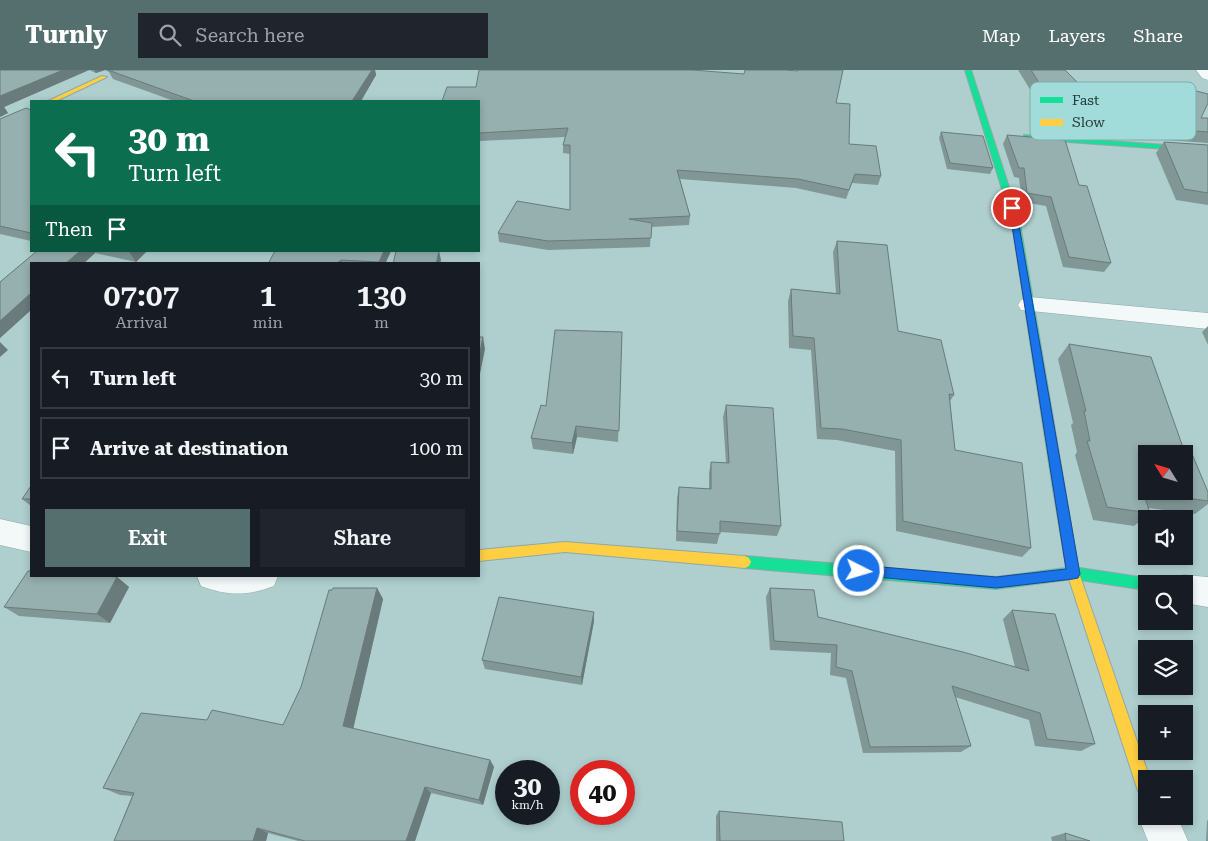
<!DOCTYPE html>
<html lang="en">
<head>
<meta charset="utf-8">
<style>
  body { margin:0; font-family:"Roboto Serif",serif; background:#20242c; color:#f1f3f6; height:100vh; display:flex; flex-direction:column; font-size:19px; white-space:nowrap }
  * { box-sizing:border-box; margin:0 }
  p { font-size:16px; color:#9ea1a6 }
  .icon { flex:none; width:28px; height:28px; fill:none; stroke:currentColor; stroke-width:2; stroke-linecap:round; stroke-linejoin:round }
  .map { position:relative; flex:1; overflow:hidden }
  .side { position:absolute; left:30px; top:192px; width:450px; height:315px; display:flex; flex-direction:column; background:#171b24; border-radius:0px; box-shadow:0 2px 8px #0003 }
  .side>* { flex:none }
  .hud { position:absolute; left:30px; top:30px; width:450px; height:152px; border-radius:0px; box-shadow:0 2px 8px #0003; background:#0b6e4f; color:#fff; overflow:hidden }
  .needle { width:32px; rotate:307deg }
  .controls { position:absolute; left:1138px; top:375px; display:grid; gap:10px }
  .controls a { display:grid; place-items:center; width:55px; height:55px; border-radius:0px; background:#171b24; box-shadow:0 2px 8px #0003; font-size:25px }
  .speed { position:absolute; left:495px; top:690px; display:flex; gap:10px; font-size:25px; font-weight:700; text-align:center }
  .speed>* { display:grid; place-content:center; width:65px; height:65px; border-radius:50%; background:#171b24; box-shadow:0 2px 8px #0003; line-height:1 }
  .speed small { font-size:12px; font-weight:400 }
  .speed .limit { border:8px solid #d22; background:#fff; color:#111 }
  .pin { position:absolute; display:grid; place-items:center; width:42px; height:42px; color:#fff; margin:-21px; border:2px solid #fff; border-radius:50%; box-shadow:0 1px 5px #0007 }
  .me { position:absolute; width:55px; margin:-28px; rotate:95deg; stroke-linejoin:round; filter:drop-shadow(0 0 4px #0008) }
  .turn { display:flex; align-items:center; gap:18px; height:105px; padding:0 15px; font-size:22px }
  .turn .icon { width:65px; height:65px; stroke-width:2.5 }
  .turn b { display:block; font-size:35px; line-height:42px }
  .then { display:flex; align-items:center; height:48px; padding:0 15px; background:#0003; gap:10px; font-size:19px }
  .eta { display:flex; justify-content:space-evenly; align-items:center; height:85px; text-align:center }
  .eta b { font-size:30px; font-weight:600; line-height:35px }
  .button { display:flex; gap:10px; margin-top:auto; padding:10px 15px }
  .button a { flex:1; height:58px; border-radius:0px; background:#546f6e; color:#fff; font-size:20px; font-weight:600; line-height:58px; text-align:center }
  .button a+a { background:#20242c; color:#f1f3f6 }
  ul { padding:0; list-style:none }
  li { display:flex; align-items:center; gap:15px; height:62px; margin:0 10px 8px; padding:0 5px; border:2px solid #363941; border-radius:0px }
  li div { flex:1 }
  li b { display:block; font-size:19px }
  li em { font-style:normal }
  header { display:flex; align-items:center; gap:30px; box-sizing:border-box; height:70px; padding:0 25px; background:#546f6e; color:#fff }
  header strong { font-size:24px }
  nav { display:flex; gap:28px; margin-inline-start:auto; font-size:18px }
  .search { width:350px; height:45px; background:#20242c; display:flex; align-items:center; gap:12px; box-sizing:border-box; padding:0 18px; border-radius:0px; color:#9ea1a6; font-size:19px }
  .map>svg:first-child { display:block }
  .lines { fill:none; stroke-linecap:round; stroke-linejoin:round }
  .street-casing { stroke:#8fa8a8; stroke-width:1 }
  .fast-casing { stroke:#8fa8a8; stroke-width:2 }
  .slow-casing { stroke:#8fa8a8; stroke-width:2 }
  .street { fill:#f3f8f8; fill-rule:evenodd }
  .fast { fill:#16e098; fill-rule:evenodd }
  .slow { fill:#ffcf43; fill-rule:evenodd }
  .wall { fill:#819796 }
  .shaded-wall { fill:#697b7a }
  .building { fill:#96b0af; stroke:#697b7a; fill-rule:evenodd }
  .route { fill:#1a73e8; stroke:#114b97 }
  .key { fill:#a1dcdb; stroke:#7cacab; stroke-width:1 }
  .key-label { font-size:14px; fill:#243c3b }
</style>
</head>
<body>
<header>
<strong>Turnly</strong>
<div class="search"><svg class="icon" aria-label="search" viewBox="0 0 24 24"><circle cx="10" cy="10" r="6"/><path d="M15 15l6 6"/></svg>Search here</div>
<nav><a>Map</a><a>Layers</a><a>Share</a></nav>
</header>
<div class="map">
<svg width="1208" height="771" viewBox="0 0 1208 771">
  <rect width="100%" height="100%" fill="#aecfce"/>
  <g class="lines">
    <defs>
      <g id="street">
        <path d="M1196 0H1208V10L1202 8Z"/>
        <path d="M1029 227 1208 243V259L1021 240 1018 235 1021 230Z"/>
        <path d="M0 449 31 456V482L0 475Z"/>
        <path d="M1184 505 1208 507V537L1184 533V514H1171L1173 509Z"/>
        <path d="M197 506H278L274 516C248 526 227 526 201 516Z"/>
        <path d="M1146 731V746H1177L1188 771H1148L1138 746 1143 732Z"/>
      </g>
      <g id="fast">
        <path d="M965 0H971L1019 148 1065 419 1063 422 1059 424 1055 422 1053 419 1011 148Z"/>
        <path d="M1024 65 1208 78V82L1027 69H1024Z"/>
        <path d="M745 486 996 507 1073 497 1146 508 1151 510 1152 514H1146V520L1073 509 996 519 745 498 741 496 739 492 741 488Z"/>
      </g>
      <g id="slow">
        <path d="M102 6 107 7 56 31H48Z"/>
        <path d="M1059 414 1063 416 1065 419 1079 503 1150 709H1146V729L1141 726 1138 721 1067 503 1053 419 1055 416Z"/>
        <path d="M565 472 745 486 749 488 751 492 749 496 745 498 565 482 479 491V480Z"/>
      </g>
    </defs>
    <use href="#street" class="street-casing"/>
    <use href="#fast" class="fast-casing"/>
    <use href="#slow" class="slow-casing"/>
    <use href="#street" class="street"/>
    <use href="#fast" class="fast"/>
    <use href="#slow" class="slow"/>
  </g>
  <g class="wall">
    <path d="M0 0H375L376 5 361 31H174L113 9 109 2 105 0 96 3 89 0 4 37 8 43 0 47Z"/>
    <path d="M1018 0H1065L1101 44 1094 56 1052 55Z"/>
    <path d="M1176 16 1201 48H1208V73L1151 69 1149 64 1169 26Z"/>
    <path d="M479 31 836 33 849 74 881 106 878 115 852 113 846 129 796 118 680 109 690 146 689 155 651 157 650 177 548 180 499 172 498 163 570 140V84L563 83V75L565 67 480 71 479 90Z"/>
    <path d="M31 40V171L0 164V49Z"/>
    <path d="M941 62 993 98 990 104 947 99 939 68Z"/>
    <path d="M1007 65 1079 115 1111 193 1104 202 1063 197 1046 136 1022 132 1019 108 1014 107 1003 74Z"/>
    <path d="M1164 72 1208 75V135L1176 130 1156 83Z"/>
    <path d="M837 171 898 261 954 325 950 331 955 380 1031 478 1022 487 896 461 895 381 837 370 817 369 811 280 789 278 788 231 791 219 836 223 833 182Z"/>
    <path d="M37 181H147L136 192 95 183 83 194H31V240L0 268V212Z"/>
    <path d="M391 181 385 194H268Z"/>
    <path d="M1208 256V275L1202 262Z"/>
    <path d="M622 262 618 372 577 367 573 384 533 379 531 368 546 336Z"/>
    <path d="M1069 274 1185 383 1208 422V434L1195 444 1148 438 1150 443 1134 456 1093 450 1075 385 1077 382 1071 355 1073 353 1058 289Z"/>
    <path d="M726 335 781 456 777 466 720 462 717 474 676 471 677 428 679 417 709 419V403L711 392 726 393 723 347Z"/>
    <path d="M31 416V436L22 429Z"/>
    <path d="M117 507 129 517 110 553 19 546 4 537Z"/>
    <path d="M377 518 383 529 353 659 490 690 494 697 483 735 431 723 415 771H298L268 763 266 771H114L132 726 120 725 103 718 207 650 283 655Z"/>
    <path d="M770 518 818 547 1015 597 1003 549 1012 540 1095 674 1081 681 1035 676 1029 650 955 627 971 676 961 682 863 683 846 608 830 605 831 583 770 580 766 527Z"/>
    <path d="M594 551 582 615 485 599 482 590Z"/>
    <path d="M719 741 844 771H716V746Z"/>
    <path d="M1208 750V771H1206L1207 751Z"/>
    <path d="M1065 763 1090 771H1052L1051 767Z"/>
  </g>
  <g class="shaded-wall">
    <path d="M63 0H89L4 37 8 43 0 47V26Z"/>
    <path d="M94 0H105L96 3Z"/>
    <path d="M372 0H375L376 5 361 31H352Z"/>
    <path d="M479 66 480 71 479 90Z"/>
    <path d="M80 181H94L95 183 83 194H65Z"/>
    <path d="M130 181H147L136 192 129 182Z"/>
    <path d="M384 181H391L385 194H379V192Z"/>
    <path d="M439 181 441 190 440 194H436Z"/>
    <path d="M341 190 343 194H336Z"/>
    <path d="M31 223V240L0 268V251Z"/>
    <path d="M483 267 485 279 479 309V287Z"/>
    <path d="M0 272 8 280 0 287Z"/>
    <path d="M576 356 577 367 573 384 572 373Z"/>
    <path d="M117 507 129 517 110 553 97 544Z"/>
    <path d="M377 518 383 529 352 664 343 656Z"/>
    <path d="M594 542V551L582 615 581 607Z"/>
    <path d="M490 690 494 697 483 735 479 730Z"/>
    <path d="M425 717 431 723 415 771H406Z"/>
    <path d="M257 758 268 763 266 771H253Z"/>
  </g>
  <g class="building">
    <path d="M0 0H63L0 26Z"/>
    <path d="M108 0H372L352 31H194Z"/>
    <path d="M479 0H692L744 4 745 0H785L798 1V0H843L836 33 850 34 849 74 876 76 881 106 855 104 849 120 798 109 677 100 690 146 629 149 652 153 651 168 548 171 498 163 517 131 570 140V75H563L568 58 479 63V31H442L447 17H476Z"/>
    <path d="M1031 0H1065L1079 14 1101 44 1058 43Z"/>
    <path d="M1176 16 1208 24V33L1201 48H1208V62L1158 58 1156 53Z"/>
    <path d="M26 38 31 40V163L0 156V49Z"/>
    <path d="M941 62 983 66 993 98 950 93Z"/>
    <path d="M1007 65 1065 70 1079 115 1087 116 1111 193 1069 187 1051 127 1027 123 1024 98H1019Z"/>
    <path d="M1164 72 1208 75V123L1184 119Z"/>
    <path d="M837 171 887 175 898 261 941 270 954 325 949 324 955 380 1022 393 1031 478 903 451 901 370 842 359 821 358 814 268 793 266 791 219 840 224Z"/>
    <path d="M37 181H80L65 194H31V223L0 251V212Z"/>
    <path d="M275 181H384L379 192 341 190 336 194H268Z"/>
    <path d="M396 181H439L436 194H393Z"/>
    <path d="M555 260 622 262 619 361 576 356 572 373 531 368 541 335 546 336Z"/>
    <path d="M479 267H483L479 287Z"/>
    <path d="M1069 274 1151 287 1185 383 1192 384 1208 422V431L1143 422 1150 443 1107 437 1087 371H1090L1084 341H1086ZM1146 384H1184V421H1146Z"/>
    <path d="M726 335 773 338 781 456 720 451V464L677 461 679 417 711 419V392L729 393Z"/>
    <path d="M31 416V429H22Z"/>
    <path d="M28 501H31V506H104L117 507 97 544 4 537Z"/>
    <path d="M333 518H377L343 656 490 690 479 730 425 717 406 771H305L257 758 253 771H114L134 723 103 718 141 643 207 650 212 640 283 655 301 617 329 520H332Z"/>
    <path d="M770 518 814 520 818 547 963 582 1029 601 1012 540 1055 544 1095 674 1047 669 1040 643 952 616 971 676 870 677 852 601 836 597 837 575 774 571Z"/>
    <path d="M499 527 594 542 581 607 482 590Z"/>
    <path d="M719 741 842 752 844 771H720Z"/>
    <path d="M1065 763 1090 771H1066Z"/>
  </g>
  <path class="route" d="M1009 136 1016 138 1080 504 1078 508 1073 509 996 518 854 505 852 501 854 497 859 495 996 507 1066 499Z"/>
  <rect x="1030" y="12" width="166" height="58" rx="8" class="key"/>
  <rect x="1040" y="27" width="23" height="6" fill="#16e098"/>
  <rect x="1040" y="49" width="23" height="7" fill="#ffcf43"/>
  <g class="key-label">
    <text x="1072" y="35">Fast</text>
    <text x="1072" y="57">Slow</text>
  </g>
</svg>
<div class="controls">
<a><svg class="needle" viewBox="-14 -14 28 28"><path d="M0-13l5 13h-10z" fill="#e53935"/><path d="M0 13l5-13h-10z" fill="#9ea1a6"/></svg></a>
<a><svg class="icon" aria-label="sound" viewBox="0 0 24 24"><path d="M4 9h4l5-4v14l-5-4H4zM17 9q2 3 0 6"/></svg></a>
<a><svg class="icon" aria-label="search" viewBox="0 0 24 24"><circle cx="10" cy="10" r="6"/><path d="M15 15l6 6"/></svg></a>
<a><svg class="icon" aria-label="layers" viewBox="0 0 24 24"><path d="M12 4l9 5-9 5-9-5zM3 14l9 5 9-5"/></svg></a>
<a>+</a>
<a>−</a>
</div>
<div class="speed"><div>30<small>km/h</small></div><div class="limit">40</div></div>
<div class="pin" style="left:1012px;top:138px;background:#d93025"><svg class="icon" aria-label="arrive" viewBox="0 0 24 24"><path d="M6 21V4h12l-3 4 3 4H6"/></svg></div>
<svg class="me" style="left:859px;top:501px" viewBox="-20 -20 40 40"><circle r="17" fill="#1a73e8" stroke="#fff" stroke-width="3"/><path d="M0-11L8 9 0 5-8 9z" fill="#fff"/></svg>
<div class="hud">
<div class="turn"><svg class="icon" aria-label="left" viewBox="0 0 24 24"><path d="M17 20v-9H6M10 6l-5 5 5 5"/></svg><div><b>30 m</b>Turn left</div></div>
<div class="then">Then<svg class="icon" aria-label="arrive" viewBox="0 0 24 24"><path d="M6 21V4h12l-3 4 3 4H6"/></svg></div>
</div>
<section class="side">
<div class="eta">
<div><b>07:07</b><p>Arrival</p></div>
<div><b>1</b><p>min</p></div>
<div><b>130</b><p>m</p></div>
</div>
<ul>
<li><svg class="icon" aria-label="left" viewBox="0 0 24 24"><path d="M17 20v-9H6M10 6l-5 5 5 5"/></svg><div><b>Turn left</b></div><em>30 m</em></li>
<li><svg class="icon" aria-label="arrive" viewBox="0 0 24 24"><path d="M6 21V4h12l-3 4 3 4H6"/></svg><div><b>Arrive at destination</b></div><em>100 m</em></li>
</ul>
<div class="button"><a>Exit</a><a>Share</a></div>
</section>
</div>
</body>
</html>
